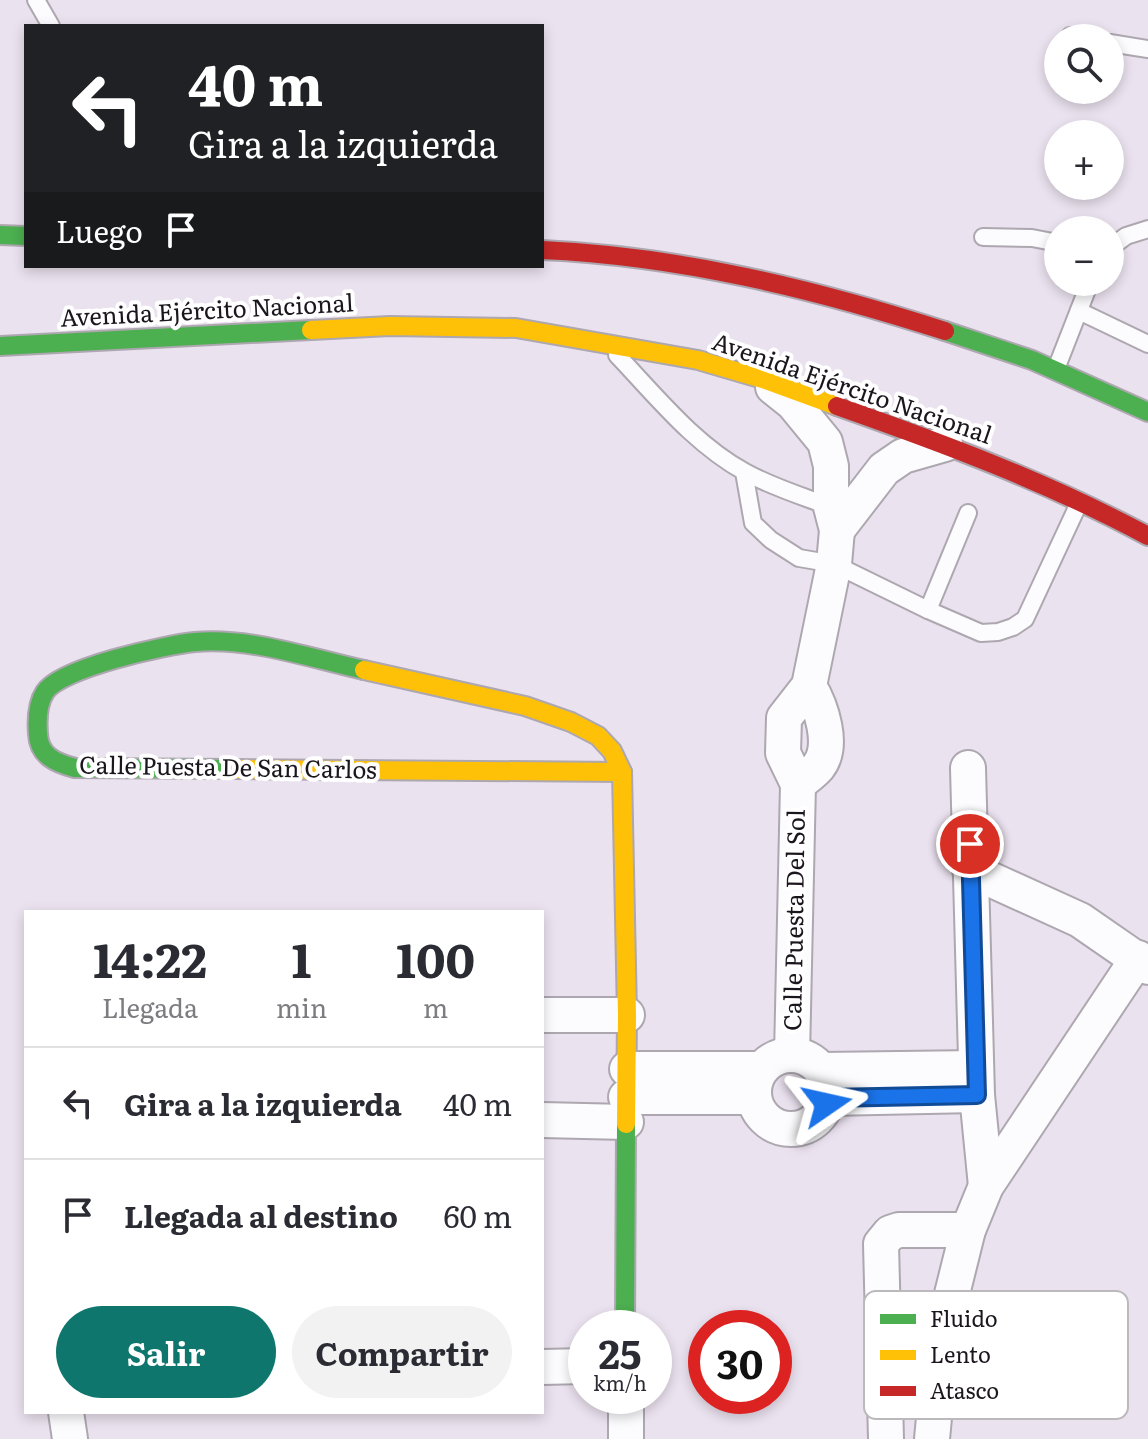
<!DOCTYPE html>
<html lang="es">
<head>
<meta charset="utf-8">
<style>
  body { margin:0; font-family:Literata,serif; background:#f2f2f3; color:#2b2b33; height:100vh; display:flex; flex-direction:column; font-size:30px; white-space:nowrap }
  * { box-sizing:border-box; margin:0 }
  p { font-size:26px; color:#7c7c81 }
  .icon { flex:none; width:44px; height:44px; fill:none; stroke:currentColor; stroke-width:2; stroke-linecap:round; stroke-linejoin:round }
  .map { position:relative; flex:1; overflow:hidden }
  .details { position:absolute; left:24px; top:910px; width:520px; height:504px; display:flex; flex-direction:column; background:#fff; border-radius:0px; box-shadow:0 4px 12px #0003 }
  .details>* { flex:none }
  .banner { position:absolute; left:24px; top:24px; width:520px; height:244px; border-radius:0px; box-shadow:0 4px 12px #0003; background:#202124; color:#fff; overflow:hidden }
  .tools { position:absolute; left:1044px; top:24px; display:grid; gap:16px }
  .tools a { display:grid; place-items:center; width:80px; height:80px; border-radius:50%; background:#fff; box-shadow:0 4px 12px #0003; font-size:40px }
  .speed { position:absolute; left:568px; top:1310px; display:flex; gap:16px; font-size:40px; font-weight:700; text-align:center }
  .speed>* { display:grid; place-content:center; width:104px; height:104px; border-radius:50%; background:#fff; box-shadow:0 4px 12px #0003; line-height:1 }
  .speed small { font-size:20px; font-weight:400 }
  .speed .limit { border:12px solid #d22; background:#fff; color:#111 }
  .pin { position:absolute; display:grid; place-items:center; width:68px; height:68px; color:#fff; margin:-34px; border:4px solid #fff; border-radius:50%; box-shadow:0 2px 8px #0007 }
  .me { position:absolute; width:88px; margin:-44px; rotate:79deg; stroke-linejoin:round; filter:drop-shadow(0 0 6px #0008) }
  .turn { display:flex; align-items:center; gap:28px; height:168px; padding:0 32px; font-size:36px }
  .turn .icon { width:104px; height:104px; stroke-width:2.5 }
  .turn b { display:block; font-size:56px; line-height:68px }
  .then { display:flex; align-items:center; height:76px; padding:0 32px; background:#0003; gap:16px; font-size:30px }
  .eta { display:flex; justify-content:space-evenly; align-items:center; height:136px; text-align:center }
  .eta b { font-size:48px; font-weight:700; line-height:56px }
  .cta { display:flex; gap:16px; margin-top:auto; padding:16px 32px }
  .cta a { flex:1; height:92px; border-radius:48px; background:#0f766e; color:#fff; font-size:32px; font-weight:700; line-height:92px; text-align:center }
  .cta a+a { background:#f2f2f3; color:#2b2b33 }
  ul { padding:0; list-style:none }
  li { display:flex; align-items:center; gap:24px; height:112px; padding:0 32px; border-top:2px solid #e1e1e2 }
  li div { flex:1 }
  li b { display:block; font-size:30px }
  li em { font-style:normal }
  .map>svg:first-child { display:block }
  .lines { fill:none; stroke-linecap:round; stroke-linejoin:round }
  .lane-casing { stroke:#ada7b0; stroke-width:20 }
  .street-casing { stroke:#ada7b0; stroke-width:38 }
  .fast-casing { stroke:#ada7b0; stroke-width:22 }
  .slow-casing { stroke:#ada7b0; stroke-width:22 }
  .jam-casing { stroke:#ada7b0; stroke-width:22 }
  .lane { stroke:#fcfbfd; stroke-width:16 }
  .street { stroke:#fcfbfd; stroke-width:34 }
  .fast { stroke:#4caf50; stroke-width:18 }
  .slow { stroke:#ffc107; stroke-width:18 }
  .jam { stroke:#c62828; stroke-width:18 }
  .route-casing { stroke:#114b97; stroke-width:20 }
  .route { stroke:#1a73e8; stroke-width:14 }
  .labels { text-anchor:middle; stroke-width:8; stroke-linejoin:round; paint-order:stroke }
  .street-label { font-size:24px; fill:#1b161d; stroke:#fff }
  .key { fill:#fff; stroke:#bbb9bb; stroke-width:2 }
  .key-label { font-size:22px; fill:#1b161d }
</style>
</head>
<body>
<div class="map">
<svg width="1148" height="1439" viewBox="0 0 1148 1439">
  <rect width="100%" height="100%" fill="#ebe2ef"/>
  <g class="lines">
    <defs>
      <g id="lane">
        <path d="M36 0 51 26"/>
        <path d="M1070 36 1081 38"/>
        <path d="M1110 43 1148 49"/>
        <path d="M983 237 1032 238 1058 243"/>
        <path d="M1110 248 1126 236 1148 229"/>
        <path d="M1079 311 1148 344"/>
        <path d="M617 355C656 396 694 444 745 472 772 487 802 496 831 507"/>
        <path d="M1056 369 1090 282"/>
        <path d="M744 472 753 523 771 540 799 558 834 564 928 610 981 633 998 632 1013 627 1025 619 1080 501"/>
        <path d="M928 610 968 513"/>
      </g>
      <g id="street">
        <path d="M773 387 793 403 825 442 831 466V507L837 530 834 564 809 686 784 718 783 753 798 784 792 1055"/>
        <path d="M837 530 884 469 903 456 945 444"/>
        <path d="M968 768 977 1095 986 1186"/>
        <path d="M798 784C804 779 812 774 818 767 835 746 821 706 809 686"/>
        <path d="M970 870 1080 920 1148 967"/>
        <path d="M542 1015H627"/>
        <circle cx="791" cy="1092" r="37"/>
        <path d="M627 1069H761"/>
        <path d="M822 1070 976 1068"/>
        <path d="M626 1097H754"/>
        <path d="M828 1098 977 1095"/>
        <path d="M542 1120 626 1122"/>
        <path d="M542 1367 586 1366"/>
        <path d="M626 1396V1439"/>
        <path d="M66 1412 70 1439"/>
        <path d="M886 1439 881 1244 890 1233 899 1230H968"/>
        <path d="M932 1439 940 1354 949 1306 968 1230 986 1186 1138 958"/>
      </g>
      <g id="fast">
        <path d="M0 235 26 236"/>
        <path d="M945 331 1032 360 1148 412"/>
        <path d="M0 346 311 330"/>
        <path d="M235 769 75 768C56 763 39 756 38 734 37 721 37 704 45 692 60 668 165 645 195 642 250 637 310 658 364 670"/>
        <path d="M625 1328 626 1124"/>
      </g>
      <g id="slow">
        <path d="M311 330 390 326 516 328 698 360 763 379 837 406"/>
        <path d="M364 670 525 706 571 722 598 736 612 751 622 772 627 1015 626 1124"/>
        <path d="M235 769 622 772"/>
      </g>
      <g id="jam">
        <path d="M542 250C679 256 815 289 945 331"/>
        <path d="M837 406C945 444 1047 482 1148 536"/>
      </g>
    </defs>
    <use href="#lane" class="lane-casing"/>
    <use href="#street" class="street-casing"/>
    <use href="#fast" class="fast-casing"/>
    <use href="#slow" class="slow-casing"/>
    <use href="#jam" class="jam-casing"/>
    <use href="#lane" class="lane"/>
    <use href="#street" class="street"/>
    <use href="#fast" class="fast"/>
    <use href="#slow" class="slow"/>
    <use href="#jam" class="jam"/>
  </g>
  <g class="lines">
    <defs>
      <path id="route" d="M827 1104 828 1098 977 1095 970 844"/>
    </defs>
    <use href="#route" class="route-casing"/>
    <use href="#route" class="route"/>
  </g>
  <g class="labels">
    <g class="street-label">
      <text transform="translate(207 311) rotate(-3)" y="8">Avenida Ejército Nacional</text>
      <text transform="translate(852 389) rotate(19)" y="8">Avenida Ejército Nacional</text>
      <text transform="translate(228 768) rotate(1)" y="8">Calle Puesta De San Carlos</text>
      <text transform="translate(795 920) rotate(-89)" y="8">Calle Puesta Del Sol</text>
    </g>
  </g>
  <rect x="864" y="1291" width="264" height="128" rx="12" class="key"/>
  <rect x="880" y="1314" width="36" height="10" fill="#4caf50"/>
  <rect x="880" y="1350" width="36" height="10" fill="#ffc107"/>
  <rect x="880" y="1386" width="36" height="10" fill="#c62828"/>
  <g class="key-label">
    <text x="930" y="1327">Fluido</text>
    <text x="930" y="1363">Lento</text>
    <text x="930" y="1399">Atasco</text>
  </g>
</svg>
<div class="tools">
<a><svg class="icon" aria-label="search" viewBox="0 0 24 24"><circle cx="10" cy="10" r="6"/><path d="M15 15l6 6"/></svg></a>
<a>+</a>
<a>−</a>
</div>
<div class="speed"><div>25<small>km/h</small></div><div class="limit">30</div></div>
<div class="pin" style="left:970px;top:844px;background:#d93025"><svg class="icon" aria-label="arrive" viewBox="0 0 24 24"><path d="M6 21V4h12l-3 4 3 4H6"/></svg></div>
<svg class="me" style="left:827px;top:1104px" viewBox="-20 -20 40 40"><path d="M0-17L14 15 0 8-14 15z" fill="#1a73e8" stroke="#fff" stroke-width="4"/></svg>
<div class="banner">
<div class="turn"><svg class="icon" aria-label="left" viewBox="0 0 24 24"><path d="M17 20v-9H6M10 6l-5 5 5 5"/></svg><div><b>40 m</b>Gira a la izquierda</div></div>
<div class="then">Luego<svg class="icon" aria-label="arrive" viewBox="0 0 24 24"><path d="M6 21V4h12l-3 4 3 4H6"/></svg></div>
</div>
<section class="details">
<div class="eta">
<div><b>14:22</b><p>Llegada</p></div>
<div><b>1</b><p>min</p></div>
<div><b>100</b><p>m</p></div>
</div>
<ul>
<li><svg class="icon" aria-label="left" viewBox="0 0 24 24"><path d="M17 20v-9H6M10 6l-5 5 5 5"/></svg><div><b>Gira a la izquierda</b></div><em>40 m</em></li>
<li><svg class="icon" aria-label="arrive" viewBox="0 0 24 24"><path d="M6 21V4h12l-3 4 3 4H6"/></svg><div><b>Llegada al destino</b></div><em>60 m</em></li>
</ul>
<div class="cta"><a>Salir</a><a>Compartir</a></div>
</section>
</div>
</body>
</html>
